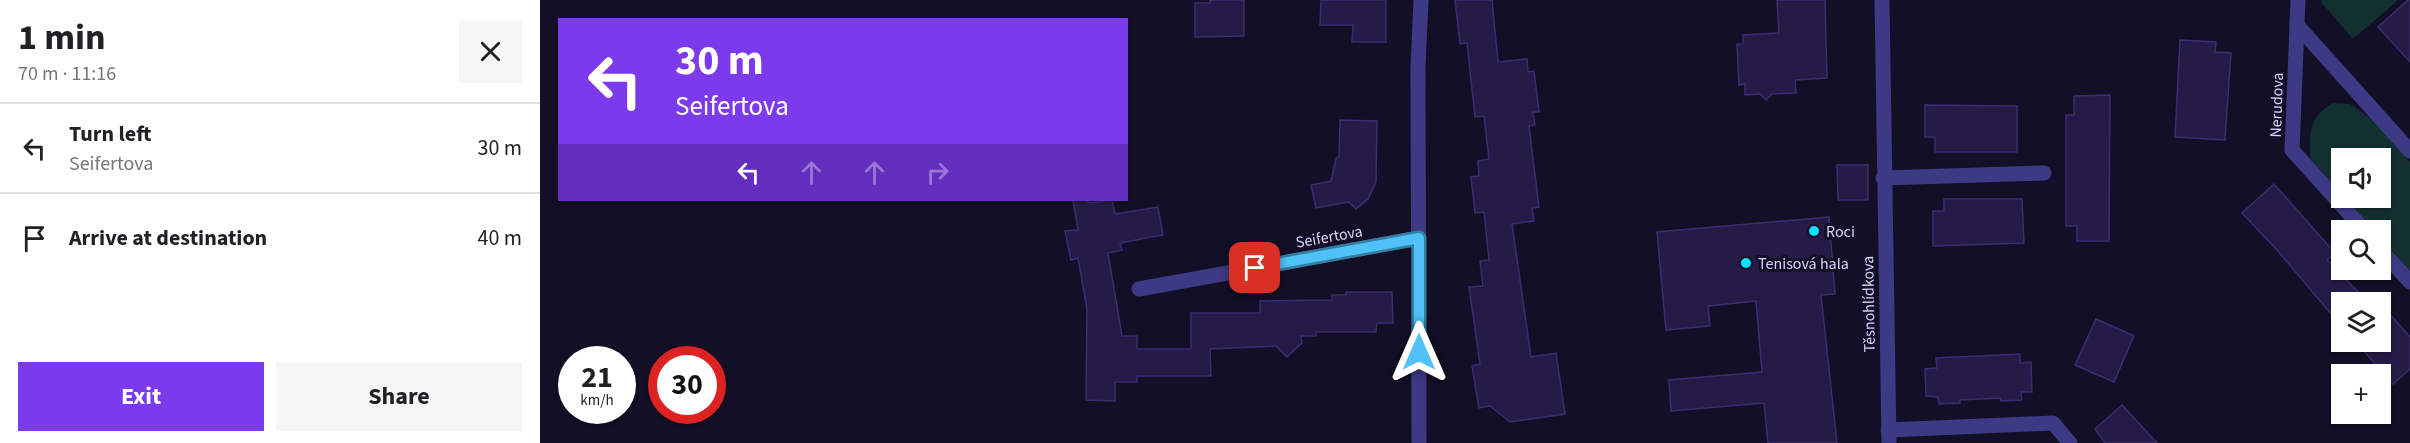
<!DOCTYPE html>
<html lang="en">
<head>
<meta charset="utf-8">
<style>
  body { margin:0; font-family:"Source Sans 3",sans-serif; background:#f6f6f6; color:#202124; height:100vh; display:flex; flex-direction:column; font-size:22px; white-space:nowrap }
  * { box-sizing:border-box; margin:0 }
  p { font-size:20px; color:#757577 }
  .icon { flex:none; width:33px; height:33px; fill:none; stroke:currentColor; stroke-width:2; stroke-linecap:round; stroke-linejoin:round }
  .map { position:relative; flex:1; overflow:hidden }
  .drawer { display:flex; flex-direction:column; background:#fff; width:540px }
  .drawer>* { flex:none }
  .banner { position:absolute; left:18px; top:18px; width:570px; height:183px; border-radius:0px; box-shadow:0 2px 4px #0004; background:#7c3aed; color:#fff; overflow:hidden }
  .fabs { position:absolute; left:1791px; top:148px; display:grid; gap:12px }
  .fabs a { display:grid; place-items:center; width:60px; height:60px; border-radius:0px; background:#fff; box-shadow:0 2px 4px #0004; font-size:30px }
  .speed { position:absolute; left:18px; top:346px; display:flex; gap:12px; font-size:30px; font-weight:700; text-align:center }
  .speed>* { display:grid; place-content:center; width:78px; height:78px; border-radius:50%; background:#fff; box-shadow:0 2px 4px #0004; line-height:1 }
  .speed small { font-size:15px; font-weight:400 }
  .speed .limit { border:9px solid #d22; background:#fff; color:#111 }
  .pin { position:absolute; display:grid; place-items:center; width:51px; height:51px; color:#fff; margin:-26px; border-radius:12px; box-shadow:0 3px 9px #0006 }
  .me { position:absolute; width:66px; margin:-33px; rotate:0deg; stroke-linejoin:round; filter:drop-shadow(0 0 4px #0008) }
  .turn { display:flex; align-items:center; gap:21px; height:126px; padding:0 18px; font-size:27px }
  .turn .icon { width:78px; height:78px; stroke-width:2.5 }
  .turn b { display:block; font-size:42px; line-height:51px }
  .lanes { display:flex; align-items:center; height:57px; padding:0 18px; background:#0003; justify-content:center; gap:30px; direction:ltr }
  .lanes .off { opacity:.35 }
  .round { display:grid; place-items:center; flex:none; width:63px; height:63px; border-radius:0px; background:#f6f6f6 }
  .summary { display:flex; align-items:center; justify-content:space-between; height:102px; padding:0 18px }
  h1 { font-size:36px; font-weight:700; line-height:45px }
  .button { display:flex; gap:12px; margin-top:auto; padding:12px 18px }
  .button a { flex:1; height:69px; border-radius:0px; background:#7c3aed; color:#fff; font-size:24px; font-weight:700; line-height:69px; text-align:center }
  .button a+a { background:#f6f6f6; color:#202124 }
  ul { padding:0; list-style:none }
  li { display:flex; align-items:center; gap:18px; height:90px; padding:0 18px; border-top:2px solid #e0e0e0 }
  li div { flex:1 }
  li b { display:block; font-size:22px }
  li em { font-style:normal }
  main { display:flex; flex:1; min-height:0 }
  .map>svg:first-child { display:block }
  .green { fill:#12302f }
  .building { fill:#241b47; stroke:#3b2d73; stroke-width:1.5 }
  .lines { fill:none; stroke-linecap:round; stroke-linejoin:round }
  .service { stroke:#3d3a85; stroke-width:15 }
  .minor { stroke:#3d3a85; stroke-width:15 }
  .route-casing { stroke:#337fa1; stroke-width:15 }
  .route { stroke:#4fc3f7; stroke-width:10 }
  .poi-dot { fill:#00e5ff; stroke:#130f26; stroke-width:2 }
  .labels { text-anchor:middle; stroke-width:6; stroke-linejoin:round; paint-order:stroke }
  .street-label { font-size:16px; fill:#d9d4ff; stroke:#130f26 }
  .poi-label { font-size:16px; fill:#d9d4ff; stroke:#130f26; text-anchor:start }
</style>
</head>
<body>
<main>
<section class="drawer">
<div class="summary"><div><h1>1 min</h1><p>70 m · 11:16</p></div><a class="round"><svg class="icon" aria-label="close" viewBox="0 0 24 24"><path d="M6 6l12 12M18 6L6 18"/></svg></a></div>
<ul>
<li><svg class="icon" aria-label="left" viewBox="0 0 24 24"><path d="M17 20v-9H6M10 6l-5 5 5 5"/></svg><div><b>Turn left</b><p>Seifertova</p></div><em>30 m</em></li>
<li><svg class="icon" aria-label="arrive" viewBox="0 0 24 24"><path d="M6 21V4h12l-3 4 3 4H6"/></svg><div><b>Arrive at destination</b></div><em>40 m</em></li>
</ul>
<div class="button"><a>Exit</a><a>Share</a></div>
</section>
<div class="map">
<svg width="1870" height="443" viewBox="0 0 1870 443">
  <rect width="100%" height="100%" fill="#130f26"/>
  <g class="green">
    <path d="M1782 0H1858L1813 39 1782 3Z"/>
    <path d="M1792 103 1810 104 1833 120 1870 162V271L1841 238 1840 231H1835L1805 198H1840V159H1802L1801 194 1770 158C1769 132 1769 119 1792 103Z"/>
  </g>
  <g class="building">
    <path d="M670 0H704V36L655 37V3H670Z"/>
    <path d="M781 0H846V42H812L813 25H780Z"/>
    <path d="M915 0H952L958 62 987 59 988 72 994 71 999 112H993L995 125 989 126 999 207 992 208 994 221 972 224 991 357 1016 353 1025 414 970 422 950 406 939 408 932 366 940 364 929 287 943 286 940 261 949 260 944 212 935 213 931 177 939 176 938 161 949 159 944 116 935 117 927 43 920 44Z"/>
    <path d="M1237 0H1285L1287 78 1255 80 1256 93 1232 94 1226 100 1220 94 1205 95V84L1199 85 1197 44H1203V35L1239 33Z"/>
    <path d="M1868 0H1870V62L1838 27Z"/>
    <path d="M1640 40 1676 42 1675 52 1691 53 1685 140 1635 137Z"/>
    <path d="M1570 95 1569 241H1537V226H1526V115H1534V96Z"/>
    <path d="M1385 105 1477 106V152H1395V137H1385Z"/>
    <path d="M800 120 837 121 836 182 828 199 816 209 809 202 776 208 771 185 791 181 796 159 799 156Z"/>
    <path d="M1297 165H1328V200H1298Z"/>
    <path d="M1734 184 1795 253 1787 260 1829 303H1802V327L1737 250 1702 213Z"/>
    <path d="M1404 199H1482L1484 243 1393 246V211H1404Z"/>
    <path d="M533 200H545L550 203 572 200 575 214 618 207 623 235 580 243 582 250 568 253 582 336H597V349H651V313H720V301L792 300V295H806V292H852L853 323H837L836 332H776V336H761L762 343 747 357 736 346 670 349 671 376H597V382H575V401L546 400 547 309 538 258 531 260 525 231 538 230Z"/>
    <path d="M1289 217 1295 294 1281 295 1297 443H1228L1224 403 1131 411 1129 380 1222 372 1216 301 1168 306 1170 326 1126 330 1117 232Z"/>
    <path d="M1840 303 1870 337V369L1853 384 1816 342H1840Z"/>
    <path d="M1556 319 1594 336 1574 382 1535 365Z"/>
    <path d="M1480 354V363L1491 362 1492 392H1481L1482 400 1461 401 1460 398 1420 400V403L1399 404 1398 397 1386 396 1385 369 1397 368 1396 358Z"/>
    <path d="M1582 405 1617 443H1565L1555 429Z"/>
  </g>
  <g class="lines">
    <path class="service" d="M878 67 881 0"/>
    <g class="minor">
      <path d="M1342 0 1349 443"/>
      <path d="M1758 0 1752 150 1825 231"/>
      <path d="M1757 25 1870 151"/>
      <path d="M878 67 879 443"/>
      <path d="M1343 178 1504 173"/>
      <path d="M1840 249 1870 282"/>
      <path d="M599 289 879 238"/>
      <path d="M1348 430 1513 423 1530 443"/>
    </g>
  </g>
  <g class="lines">
    <defs>
      <path id="route" d="M715 268 879 238V352"/>
    </defs>
    <use href="#route" class="route-casing"/>
    <use href="#route" class="route"/>
  </g>
  <g class="poi-dot">
    <circle cx="1274" cy="231" r="6"/>
    <circle cx="1206" cy="263" r="6"/>
  </g>
  <g class="labels">
    <g class="street-label">
      <text transform="translate(1736 105) rotate(-88)" y="6">Nerudova</text>
      <text transform="translate(789 236) rotate(-10)" y="6">Seifertova</text>
      <text transform="translate(1328 304) rotate(-91)" y="6">Těsnohlídkova</text>
    </g>
    <g class="poi-label">
      <text x="1286" y="237">Roci</text>
      <text x="1218" y="269">Tenisová hala</text>
    </g>
  </g>
</svg>
<div class="fabs">
<a><svg class="icon" aria-label="sound" viewBox="0 0 24 24"><path d="M4 9h4l5-4v14l-5-4H4zM17 9q2 3 0 6"/></svg></a>
<a><svg class="icon" aria-label="search" viewBox="0 0 24 24"><circle cx="10" cy="10" r="6"/><path d="M15 15l6 6"/></svg></a>
<a><svg class="icon" aria-label="layers" viewBox="0 0 24 24"><path d="M12 4l9 5-9 5-9-5zM3 14l9 5 9-5"/></svg></a>
<a>+</a>
</div>
<div class="speed"><div>21<small>km/h</small></div><div class="limit">30</div></div>
<div class="pin" style="left:715px;top:268px;background:#d93025"><svg class="icon" aria-label="arrive" viewBox="0 0 24 24"><path d="M6 21V4h12l-3 4 3 4H6"/></svg></div>
<svg class="me" style="left:879px;top:352px" viewBox="-20 -20 40 40"><path d="M0-17L14 15 0 8-14 15z" fill="#4fc3f7" stroke="#fff" stroke-width="4"/></svg>
<div class="banner">
<div class="turn"><svg class="icon" aria-label="left" viewBox="0 0 24 24"><path d="M17 20v-9H6M10 6l-5 5 5 5"/></svg><div><b>30 m</b>Seifertova</div></div>
<div class="lanes"><svg class="icon" aria-label="left" viewBox="0 0 24 24"><path d="M17 20v-9H6M10 6l-5 5 5 5"/></svg><svg class="icon off" aria-label="ahead" viewBox="0 0 24 24"><path d="M12 20V5M6 11l6-6 6 6"/></svg><svg class="icon off" aria-label="ahead" viewBox="0 0 24 24"><path d="M12 20V5M6 11l6-6 6 6"/></svg><svg class="icon off" aria-label="right" viewBox="0 0 24 24"><path d="M7 20v-9h11M14 6l5 5-5 5"/></svg></div>
</div>
</div>
</main>
</body>
</html>
